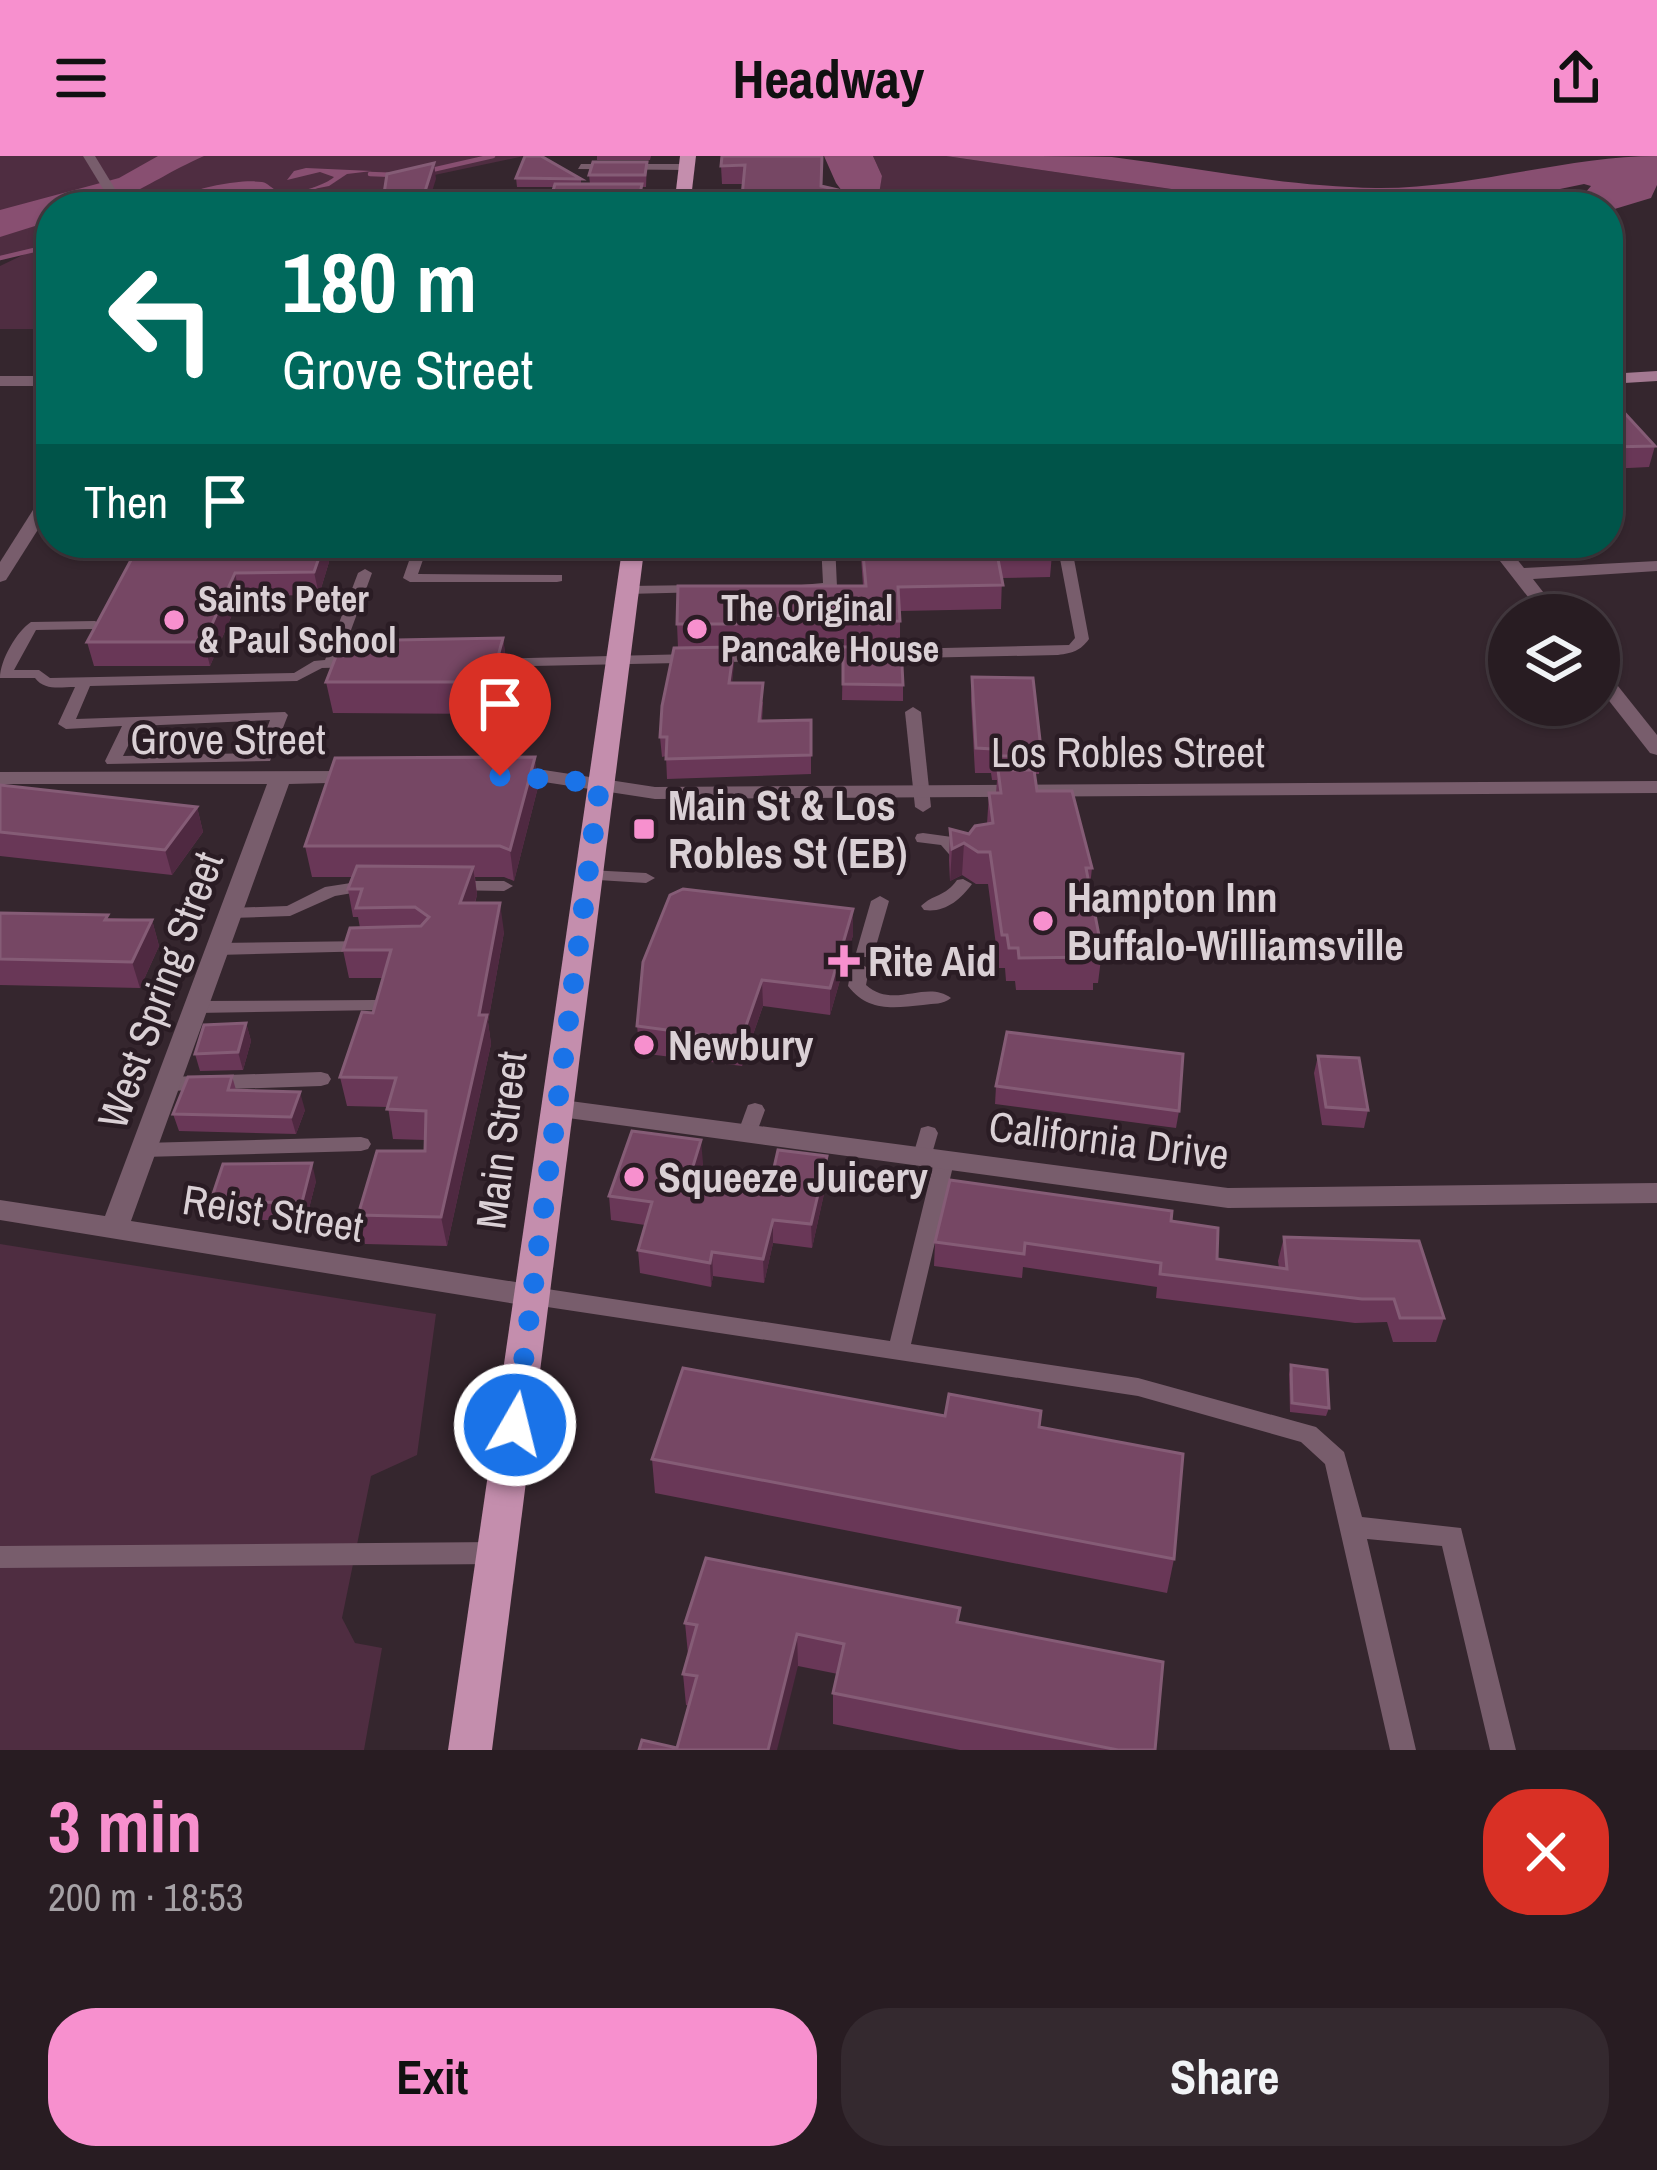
<!DOCTYPE html>
<html lang="en">
<head>
<meta charset="utf-8">
<style>
  body { margin:0; font-family:"Archivo Narrow",sans-serif; background:#34292f; color:#f1f3f6; height:100vh; display:flex; flex-direction:column; font-size:45px; white-space:nowrap }
  * { box-sizing:border-box; margin:0 }
  p { font-size:39px; color:#a5a1a5 }
  .icon { flex:none; width:66px; height:66px; fill:none; stroke:currentColor; stroke-width:2; stroke-linecap:round; stroke-linejoin:round }
  .map { position:relative; height:1594px; overflow:hidden }
  .drawer { display:flex; flex-direction:column; background:#281c22; flex:1 }
  .drawer>* { flex:none }
  .guide { position:absolute; left:36px; top:36px; width:1587px; height:366px; border-radius:48px; box-shadow:0 3px 9px #0004,0 0 0 3px #443a40; background:#00695c; color:#fff; overflow:hidden }
  .controls { position:absolute; left:1488px; top:438px; display:grid; gap:24px }
  .controls a { display:grid; place-items:center; width:132px; height:132px; border-radius:50%; background:#281c22; box-shadow:0 3px 9px #0004,0 0 0 3px #443a40; font-size:60px }
  .pin { position:absolute; display:grid; place-items:center; width:102px; height:102px; color:#fff; margin:-123px -51px; border-radius:50% 50% 50% 0; rotate:-45deg; box-shadow:0 0 12px #0007 }
  .pin .icon { rotate:45deg }
  .me { position:absolute; width:132px; margin:-66px; rotate:8deg; stroke-linejoin:round; filter:drop-shadow(0 0 9px #0008) }
  .turn { display:flex; align-items:center; gap:42px; height:252px; padding:0 48px; font-size:54px }
  .turn .icon { width:156px; height:156px; stroke-width:2.5 }
  .turn b { display:block; font-size:84px; line-height:102px }
  .then { display:flex; align-items:center; height:114px; padding:0 48px; background:#0003; gap:24px; font-size:45px }
  .round { display:grid; place-items:center; flex:none; width:126px; height:126px; border-radius:48px; background:#34292f }
  .summary { display:flex; align-items:center; justify-content:space-between; height:204px; padding:0 48px }
  h1 { font-size:72px; font-weight:700; line-height:90px; color:#f790ce }
  .action { display:flex; gap:24px; margin-top:auto; padding:24px 48px }
  .action a { flex:1; height:138px; border-radius:48px; background:#f790ce; color:#111; font-size:48px; font-weight:700; line-height:138px; text-align:center }
  .action a+a { background:#34292f; color:#f1f3f6 }
  header { display:flex; justify-content:space-between; align-items:center; height:156px; padding:0 48px; background:#f790ce; color:#111; font-size:54px; font-weight:700 }
  .map>svg:first-child { display:block }
  .green { fill:#4f2d41 }
  .water { fill:#884f71 }
  .lines { fill:none; stroke-linecap:round; stroke-linejoin:round }
  .stream { stroke:#884f71; stroke-width:4.5 }
  .lane { fill:#785d6c; fill-rule:evenodd }
  .street { fill:#785d6c; fill-rule:evenodd }
  .secondary { fill:#a37991; fill-rule:evenodd }
  .primary { fill:#c48ead; fill-rule:evenodd }
  .wall { fill:#693757 }
  .shaded-wall { fill:#4f2941 }
  .building { fill:#764764; stroke:#855c76; stroke-width:3 }
  .route { stroke:#1a73e8; stroke-width:21; stroke-dasharray:0 37.8 }
  .poi-dot { fill:#f790ce; stroke:#2a1c24; stroke-width:4.5 }
  .labels { text-anchor:middle; stroke-width:9; stroke-linejoin:round; paint-order:stroke }
  .far-poi-label { font-size:36px; font-weight:bold; fill:#dad0d5; stroke:#2a1c24; text-anchor:start }
  .street-label { font-size:42px; fill:#dad0d5; stroke:#2a1c24 }
  .poi-label { font-size:42px; font-weight:bold; fill:#dad0d5; stroke:#2a1c24; text-anchor:start }
</style>
</head>
<body>
<header><svg class="icon" aria-label="menu" viewBox="0 0 24 24"><path d="M4 6h16M4 12h16M4 18h16"/></svg>Headway<svg class="icon" aria-label="share" viewBox="0 0 24 24"><path d="M12 15V3M7 8l5-5 5 5M5 13v7h14v-7"/></svg></header>
<div class="map">
<svg width="1657" height="1594" viewBox="0 0 1657 1594">
  <rect width="100%" height="100%" fill="#35262e"/>
  <g class="green">
    <path d="M0 0H524L425 21 419 51H51V173H0V110L27 97 0 102Z"/>
    <path d="M873 0H946L1294 51H886L877 45 882 20Z"/>
    <path d="M0 1088 436 1158 417 1299 371 1320 342 1462 355 1487 382 1492 364 1594H0Z"/>
  </g>
  <g class="water">
    <path d="M158 0H204C137 30 131 51 51 51V65L0 81V54L119 22Z"/>
    <path d="M824 0H873L882 20 878 44 886 51H854L836 27Z"/>
    <path d="M946 0C1000 0 1058 0 1112 1 1200 12 1287 31 1376 32 1471 33 1566 0 1657 0V29L1651 42 1608 55V51H1547L1585 37 1591 30 1584 28 1474 51H1294Z"/>
    <path d="M306 12 372 15 347 18 329 30 248 46 186 44 185 38C205 31 240 23 262 26 268 27 272 33 278 35 292 40 324 30 334 21L320 16 287 24 294 15Z"/>
  </g>
  <g class="lines">
    <g class="stream">
      <path d="M423 16 493 0"/>
      <path d="M370 18 395 19"/>
      <path d="M314 34 322 38 316 47"/>
      <path d="M185 51 196 44"/>
      <path d="M0 102 51 90"/>
    </g>
    <g class="lane">
      <path d="M581 8H687L692 11 687 14 578 13Z"/>
      <path d="M421 387H639L641 389 634 393 422 395 425 398 418 418 562 419V425L557 426H410L403 422 410 402H304L297 398 304 394H417L414 391Z"/>
      <path d="M821 387H835L837 431 830 435H801V429L823 427Z"/>
      <path d="M1057 387H1071L1089 483C1080 495 1073 497 1058 499L483 511 476 507 483 503 1069 489 1075 482Z"/>
      <path d="M365 413 372 417 340 504 359 505V511L322 512 297 525 90 530 76 563 285 556 288 559 270 605 107 608 105 605 122 570 66 573 58 568 75 531C60 531 45 535 35 522H0C0 504 17 475 31 466L95 465 102 469 95 473 36 474 14 514H39L50 522 294 517 314 505 325 504 358 417ZM270 564 258 597 123 600 138 570Z"/>
      <path d="M701 429 706 430V436L627 438 620 434 627 430Z"/>
      <path d="M913 551 921 556 931 651 923 656 915 651 905 556Z"/>
      <path d="M923 677 952 681 969 701 967 705H955L941 689 917 686 915 682 917 678Z"/>
      <path d="M588 714 646 717 655 722 646 727 582 723 579 719 582 715Z"/>
      <path d="M963 723 972 728C960 744 945 757 924 754L921 750C933 738 945 741 957 724Z"/>
      <path d="M370 724 376 725 379 729 376 733 335 740 290 760 230 762 221 757 230 752 287 750 325 731Z"/>
      <path d="M452 725H504L513 730 504 735 446 734 443 730Z"/>
      <path d="M880 740 889 745 874 797 871 801H859L856 797 871 745Z"/>
      <path d="M369 785 375 787 378 791 375 795 217 799 208 793 217 787Z"/>
      <path d="M860 807 869 813 866 829C894 854 926 823 951 842 942 849 935 847 923 849 893 852 868 856 848 830L851 813Z"/>
      <path d="M376 844 383 846 385 850 383 854 196 857 187 851 196 845Z"/>
      <path d="M321 916 328 918 331 923 328 928 321 930 168 935 161 933 158 928 161 923 168 921Z"/>
      <path d="M755 947 762 949 765 954 754 984H740L737 979 748 949Z"/>
      <path d="M928 970 935 972 938 977 929 1008H915L912 1003 921 972Z"/>
      <path d="M361 981 368 983 371 988 368 993 361 995 143 1001 136 999 133 994 136 989 143 987Z"/>
      <path d="M944 999 951 1001 954 1006 911 1188 1138 1222 1316 1271 1344 1296 1362 1361 1461 1372 1516 1594H1490L1442 1390 1367 1383 1416 1594H1390L1325 1308 1301 1286 1138 1240 534 1149 526 1146 523 1140 526 1134 534 1131 890 1185 934 1006 937 1001Z"/>
      <path d="M497 1386 506 1389 509 1397 506 1405 497 1408 0 1412V1390Z"/>
    </g>
    <g class="street">
      <path d="M83 0H95L126 51H114Z"/>
      <path d="M683 35 687 36V42L483 44 451 51 460 41 483 36Z"/>
      <rect x="0" y="220" width="51" height="10"/>
      <path d="M51 334V353L6 424 0 426V406L45 335Z"/>
      <path d="M1486 387H1504L1524 412 1657 405V415L1533 423 1561 459H1542Z"/>
      <path d="M1599 513 1606 515 1657 579V599L1650 597 1599 532Z"/>
      <path d="M509 614H544L655 631 1657 625V637L655 643 544 626 501 625 498 620Z"/>
      <path d="M360 615 371 621 368 626 289 628 131 1065 534 1129 544 1132 549 1140 544 1148 534 1151 0 1064V1044L105 1060 267 628H0V616Z"/>
      <path d="M555 943 1228 1032 1657 1027V1047L1228 1052 546 959 542 952 546 945Z"/>
    </g>
    <path class="secondary" d="M1657 215V225L1608 228V218Z"/>
    <g class="primary">
      <path d="M680 0H696L690 51H674Z"/>
      <path d="M623 387H645L492 1594H448Z"/>
    </g>
  </g>
  <g class="wall">
    <path d="M597 0H651L650 4H597Z"/>
    <path d="M822 0 743 28H722L721 10Z"/>
    <path d="M647 6 646 31H642V51H548L554 31H517L516 22 581 23V28H590L589 19Z"/>
    <path d="M1608 239 1655 290 1649 311 1608 313Z"/>
    <path d="M198 387H330H326L329 406 319 439 240 440 210 510H94L87 486Z"/>
    <path d="M860 387H1050L1052 398 1050 421 1002 422 1001 453 900 455V489L844 490V483L738 484 737 492H734L732 527 763 546 762 565 811 564V618L667 623 666 600 662 601 660 581 678 492 677 468 863 430Z"/>
    <path d="M503 482 507 513 495 558 333 557 326 526Z"/>
    <path d="M843 491 903 529V545L842 544Z"/>
    <path d="M972 521 1041 593 1039 618H1034L1037 635 1092 712 1090 730 1102 795 1098 827H1093V834H1016L1015 825H1006L1005 812H999L988 728H976L962 719 950 725 949 704 950 673 969 678 987 668 989 637H996L997 624H992L991 617H975L971 545Z"/>
    <path d="M0 629 197 651 203 676 172 719 0 700Z"/>
    <path d="M538 631 514 725 504 721H475L477 739 475 747 504 776 488 866 491 888 447 1090 365 1088 358 1059 425 995V984L393 983 388 951 347 950 340 921 373 857 383 822H349L343 794 360 772 358 761H353L348 733 353 721H312L305 690Z"/>
    <path d="M853 753V779L830 859 763 850 742 910 640 897 637 870Z"/>
    <path d="M0 757 152 764 159 790 140 832 0 829Z"/>
    <path d="M246 867 251 885 243 914 200 915 195 898Z"/>
    <path d="M1318 900 1368 954 1364 972 1322 969 1314 917Z"/>
    <path d="M232 920 236 934 305 954 296 978 179 975 173 958Z"/>
    <path d="M996 930 1179 955 1176 972 995 948Z"/>
    <path d="M703 1007 699 1021 757 1028 827 1024 812 1092 773 1087 764 1127 713 1120 711 1131 640 1117 638 1094 645 1069 611 1064 609 1040Z"/>
    <path d="M316 1025 306 1064H216L210 1047Z"/>
    <path d="M1171 1065 1217 1103 1279 1112 1278 1105 1284 1081 1444 1162 1436 1186H1393L1387 1166 1355 1167 1156 1142 1157 1131 1023 1111 1022 1122 934 1110 935 1086Z"/>
    <path d="M1291 1209 1329 1252 1326 1260 1290 1256 1289 1218Z"/>
    <path d="M945 1260 1039 1272 1174 1403 1167 1437 655 1337 652 1303Z"/>
    <path d="M959 1466 1155 1594H960L833 1568V1537L838 1518 798 1510 677 1592 689 1550 686 1549 683 1518 688 1498 685 1467Z"/>
  </g>
  <g class="shaded-wall">
    <path d="M434 7 436 23 427 51H420Z"/>
    <path d="M642 28V51H637Z"/>
    <path d="M324 387H326L329 406 319 439 314 416Z"/>
    <path d="M235 417 240 440 210 510 204 486Z"/>
    <path d="M503 482 507 513 495 558 491 526Z"/>
    <path d="M734 491V509L730 546 729 527Z"/>
    <path d="M535 601 538 631 514 725 510 694Z"/>
    <path d="M197 651 203 676 172 719 165 694Z"/>
    <path d="M964 687 962 719 950 725 952 693Z"/>
    <path d="M473 711 477 739 465 775 460 747Z"/>
    <path d="M500 747 504 776 488 866 491 888 447 1090 441 1061Z"/>
    <path d="M853 753V779L830 859V832Z"/>
    <path d="M152 764 159 790 140 832 132 806Z"/>
    <path d="M762 824 763 850 742 910 741 884Z"/>
    <path d="M246 867 251 885 243 914 238 896Z"/>
    <path d="M300 936 305 954 296 978 291 961Z"/>
    <path d="M701 984 703 1007 692 1044 690 1020Z"/>
    <path d="M827 1000V1024L812 1092 811 1068Z"/>
    <path d="M312 1007 316 1025 306 1064 302 1046Z"/>
    <path d="M773 1064V1087L764 1127 763 1103Z"/>
    <path d="M712 1096 713 1120 711 1131 710 1107Z"/>
    <path d="M797 1478 798 1510 777 1594H768Z"/>
  </g>
  <g class="building">
    <path d="M525 0H541L581 23 516 22Z"/>
    <path d="M722 0H822L821 30 838 34V51H741L745 9 721 10Z"/>
    <path d="M593 6H647L645 19H589Z"/>
    <path d="M434 7 420 51H382L387 18Z"/>
    <path d="M555 28H642L637 51H548Z"/>
    <path d="M1608 239 1655 290 1608 291Z"/>
    <path d="M198 387H324L314 416 235 417 204 486H87L138 391 197 390Z"/>
    <path d="M862 387H1050L1052 398H997L1003 429 898 431 900 465 844 466V459L737 460 736 468H677L678 430H866Z"/>
    <path d="M503 482 491 526H326L342 485Z"/>
    <path d="M901 490 903 529 843 528V491Z"/>
    <path d="M734 491 729 527H763L759 565 811 564V599L666 603 667 581H660L662 550 674 492Z"/>
    <path d="M972 521 1033 522 1041 593H1028L1030 600H994L993 593 976 592Z"/>
    <path d="M535 601 510 694 500 690H305L335 602Z"/>
    <path d="M998 614H1034L1037 635H1072L1092 712H1086L1102 795 1095 794 1096 801 1019 802 1018 792H1009L1007 779H1002L990 696H978L964 687 952 693 950 673 969 678 975 670 993 667 989 637H1001Z"/>
    <path d="M0 629 197 651 165 694 0 676Z"/>
    <path d="M357 710 473 711 460 747H500L479 859H487L441 1061 358 1059 377 995H425L426 955 387 953 396 922 340 921 362 856 373 857 391 794H343L350 772 421 770 429 761 415 751 356 752 362 733H348Z"/>
    <path d="M683 733 853 753 830 832 762 824 741 884 637 870 643 806 670 739Z"/>
    <path d="M0 757 108 759 105 764H152L132 806 0 803Z"/>
    <path d="M246 867 238 896 195 898 204 869Z"/>
    <path d="M1007 876 1183 898 1179 955 996 930Z"/>
    <path d="M1318 900 1359 902 1368 954 1326 951Z"/>
    <path d="M232 920 228 934 300 936 291 961 173 958 188 921Z"/>
    <path d="M632 975 701 984 690 1020 757 1028 760 1014 773 1016 778 994 827 1000 811 1068 773 1064 763 1103 712 1096 710 1107 638 1094 652 1046 609 1040Z"/>
    <path d="M312 1007 302 1046 210 1047 223 1008Z"/>
    <path d="M950 1024 1172 1055 1171 1065 1218 1072 1217 1103 1287 1113 1284 1081 1419 1085 1444 1162H1400L1394 1143H1362L1160 1118 1161 1107 1025 1087 1024 1098 935 1086Z"/>
    <path d="M1291 1209 1327 1214 1329 1252 1292 1247Z"/>
    <path d="M683 1212 945 1260 949 1238 1041 1255 1039 1271 1183 1298 1174 1403 652 1303Z"/>
    <path d="M706 1402 960 1452 957 1466 1163 1506 1155 1594H1118L833 1537 844 1488 797 1478 768 1594H639L642 1584 677 1592 697 1520 683 1518 697 1469 685 1467Z"/>
  </g>
  <g class="lines">
    <path class="route" d="M500 620 600 627 515 1269"/>
  </g>
  <g class="poi-dot">
    <circle cx="174" cy="464" r="12"/>
    <circle cx="697" cy="473" r="12"/>
    <rect x="632" y="661" width="24" height="24" rx="6"/>
    <circle cx="1043" cy="765" r="12"/>
    <path d="M838 787h12v12h12v12h-12v12h-12v-12h-12v-12h12z"/>
    <circle cx="644" cy="889" r="12"/>
    <circle cx="634" cy="1021" r="12"/>
  </g>
  <g class="labels">
    <g class="far-poi-label">
      <text x="198" y="456">Saints Peter<tspan x="198" dy="41">&amp; Paul School</tspan></text>
      <text x="721" y="465">The Original<tspan x="721" dy="41">Pancake House</tspan></text>
    </g>
    <g class="street-label">
      <text x="228" y="598">Grove Street</text>
      <text x="1128" y="611">Los Robles Street</text>
      <text transform="translate(160 834) rotate(-70)" y="15">West Spring Street</text>
      <text transform="translate(501 984) rotate(-83)" y="15">Main Street</text>
      <text transform="translate(1109 984) rotate(7)" y="15">California Drive</text>
      <text transform="translate(273 1057) rotate(9)" y="15">Reist Street</text>
    </g>
    <g class="poi-label">
      <text x="668" y="664">Main St &amp; Los<tspan x="668" dy="48">Robles St (EB)</tspan></text>
      <text x="1067" y="756">Hampton Inn<tspan x="1067" dy="48">Buffalo-Williamsville</tspan></text>
      <text x="868" y="820">Rite Aid</text>
      <text x="668" y="904">Newbury</text>
      <text x="658" y="1036">Squeeze Juicery</text>
    </g>
  </g>
</svg>
<div class="controls">
<a><svg class="icon" aria-label="layers" viewBox="0 0 24 24"><path d="M12 4l9 5-9 5-9-5zM3 14l9 5 9-5"/></svg></a>
</div>
<div class="pin" style="left:500px;top:620px;background:#d93025"><svg class="icon" aria-label="arrive" viewBox="0 0 24 24"><path d="M6 21V4h12l-3 4 3 4H6"/></svg></div>
<svg class="me" style="left:515px;top:1269px" viewBox="-20 -20 40 40"><circle r="17" fill="#1a73e8" stroke="#fff" stroke-width="3"/><path d="M0-11L8 9 0 5-8 9z" fill="#fff"/></svg>
<div class="guide">
<div class="turn"><svg class="icon" aria-label="left" viewBox="0 0 24 24"><path d="M17 20v-9H6M10 6l-5 5 5 5"/></svg><div><b>180 m</b>Grove Street</div></div>
<div class="then">Then<svg class="icon" aria-label="arrive" viewBox="0 0 24 24"><path d="M6 21V4h12l-3 4 3 4H6"/></svg></div>
</div>
</div>
<section class="drawer">
<div class="summary"><div><h1>3 min</h1><p>200 m · 18:53</p></div><a class="round" style="background:#d93025;color:#fff"><svg class="icon" aria-label="close" viewBox="0 0 24 24"><path d="M6 6l12 12M18 6L6 18"/></svg></a></div>
<div class="action"><a>Exit</a><a>Share</a></div>
</section>
</body>
</html>
